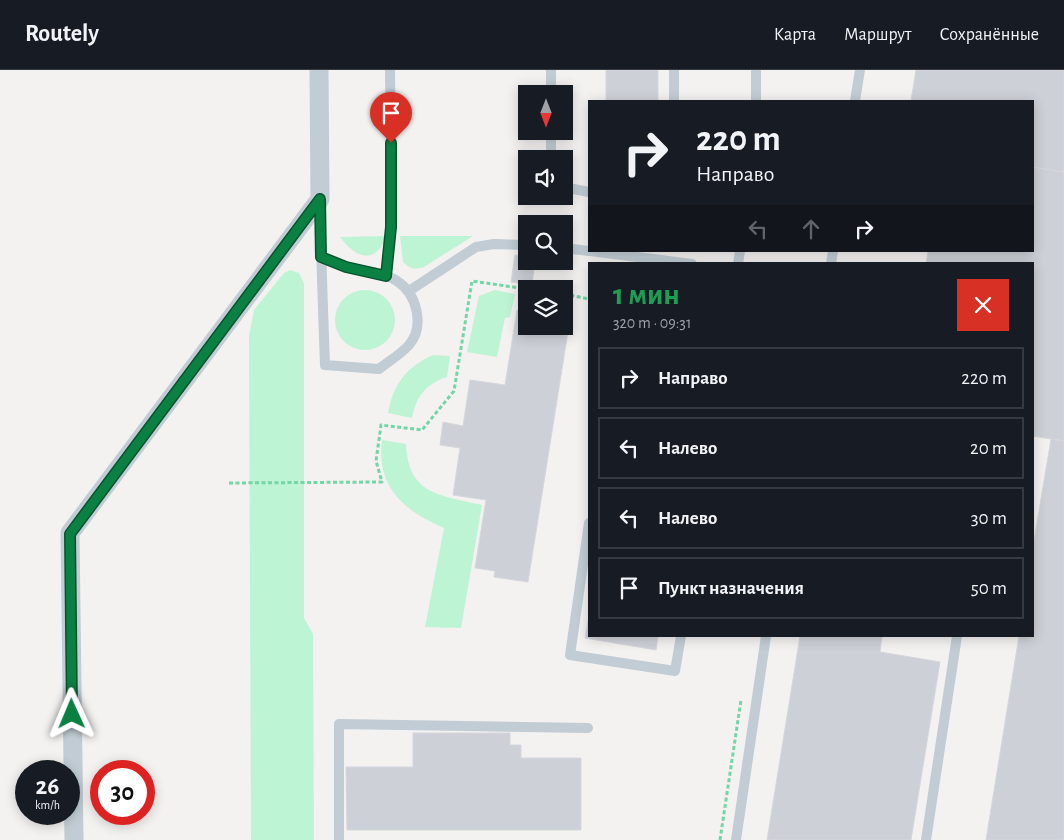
<!DOCTYPE html>
<html lang="ru">
<head>
<meta charset="utf-8">
<style>
  body { margin:0; font-family:"Alegreya Sans",sans-serif; background:#20242c; color:#f1f3f6; height:100vh; display:flex; flex-direction:column; font-size:19px; white-space:nowrap }
  * { box-sizing:border-box; margin:0 }
  p { font-size:16px; color:#9ea1a6 }
  .icon { flex:none; width:28px; height:28px; fill:none; stroke:currentColor; stroke-width:2; stroke-linecap:round; stroke-linejoin:round }
  .map { position:relative; flex:1; overflow:hidden }
  .sheet { position:absolute; left:588px; top:192px; width:446px; height:375px; display:flex; flex-direction:column; background:#171b24; border-radius:0px; box-shadow:0 2px 12px #0003 }
  .sheet>* { flex:none }
  .guide { position:absolute; left:588px; top:30px; width:446px; height:152px; border-radius:0px; box-shadow:0 2px 12px #0003; background:#171b24; color:#f1f3f6; overflow:hidden }
  .needle { width:32px; rotate:180deg }
  .buttons { position:absolute; left:518px; top:15px; display:grid; gap:10px }
  .buttons a { display:grid; place-items:center; width:55px; height:55px; border-radius:0px; background:#171b24; box-shadow:0 2px 12px #0003; font-size:25px }
  .speed { position:absolute; left:15px; top:690px; display:flex; gap:10px; font-size:25px; font-weight:700; text-align:center }
  .speed>* { display:grid; place-content:center; width:65px; height:65px; border-radius:50%; background:#171b24; box-shadow:0 2px 12px #0003; line-height:1 }
  .speed small { font-size:12px; font-weight:400 }
  .speed .limit { border:8px solid #d22; background:#fff; color:#111 }
  .pin { position:absolute; display:grid; place-items:center; width:42px; height:42px; color:#fff; margin:-51px -21px; border-radius:50% 50% 50% 0; rotate:-45deg; box-shadow:0 0 5px #0007 }
  .pin .icon { rotate:45deg }
  .me { position:absolute; width:55px; margin:-28px; rotate:359deg; stroke-linejoin:round; filter:drop-shadow(0 0 4px #0008) }
  .turn { display:flex; align-items:center; gap:18px; height:105px; padding:0 25px; font-size:22px }
  .turn .icon { width:65px; height:65px; stroke-width:2.5 }
  .turn b { display:block; font-size:35px; line-height:42px }
  .lanes { display:flex; align-items:center; height:48px; padding:0 25px; background:#0003; justify-content:center; gap:25px; direction:ltr }
  .lanes .off { opacity:.35 }
  .round { display:grid; place-items:center; flex:none; width:52px; height:52px; border-radius:0px; background:#20242c }
  .headline { display:flex; align-items:center; justify-content:space-between; height:85px; padding:0 25px }
  h1 { font-size:30px; font-weight:600; line-height:38px; color:#1e9e55 }
  ul { padding:0; list-style:none }
  li { display:flex; align-items:center; gap:15px; height:62px; margin:0 10px 8px; padding:0 15px; border:2px solid #363941; border-radius:0px }
  li div { flex:1 }
  li b { display:block; font-size:19px }
  li em { font-style:normal }
  header { display:flex; align-items:center; gap:30px; box-sizing:border-box; height:70px; padding:0 25px; background:#171b24; border-bottom:1px solid #363941 }
  header strong { font-size:24px }
  nav { display:flex; gap:28px; margin-inline-start:auto; font-size:18px }
  .map>svg:first-child { display:block }
  .green { fill:#bdf4d3 }
  .building { fill:#cdd0d6; stroke:#d5d7dd }
  .lines { fill:none; stroke-linecap:round; stroke-linejoin:round }
  .path { stroke:#72d6a5; stroke-width:3; stroke-dasharray:4 2.5; stroke-linecap:butt }
  .service { stroke:#c1ccd4; stroke-width:10 }
  .minor { stroke:#c1ccd4; stroke-width:19 }
  .route-casing { stroke:#07532c; stroke-width:12 }
  .route { stroke:#0b8043; stroke-width:9 }
</style>
</head>
<body>
<header>
<strong>Routely</strong>
<nav><a>Карта</a><a>Маршрут</a><a>Сохранённые</a></nav>
</header>
<div class="map">
<svg width="1064" height="770" viewBox="0 0 1064 770">
  <rect width="100%" height="100%" fill="#f4f1f1"/>
  <g class="green">
    <path d="M387 166C374 196 356 188 340 167Z"/>
    <path d="M400 166H473L424 197C414 200 410 199 403 192Z"/>
    <path d="M290 200 299 203 304 214V548L313 564 314 770H251L249 266 254 240 284 203Z"/>
    <path d="M495 220 515 224 510 247 505 248 497 287 467 282 479 226Z"/>
    <circle cx="365" cy="250" r="30"/>
    <path d="M433 285 450 286 447 307C426 314 416 326 412 348L388 343C393 315 406 297 433 285Z"/>
    <path d="M382 370 406 374C408 425 440 425 482 435L461 558 425 557 444 458C404 441 376 417 382 370Z"/>
  </g>
  <g class="building">
    <rect x="606" y="0" width="52" height="31"/>
    <path d="M916 0H1064V102L1032 97V31H911Z"/>
    <path d="M1032 97 1064 102V371L1032 366V194H926L928 181H1032Z"/>
    <path d="M515 185 526 186V191H535L532 215 511 212Z"/>
    <path d="M517 240 526 242V256H564V248L570 249 528 512 494 507 495 501 475 498 486 430 453 425 460 378 440 375 443 352 463 356 470 310 505 315Z"/>
    <path d="M1051 369 1064 371V770H986L1019 566H1032V483Z"/>
    <path d="M589 546V566H658L656 580 585 568Z"/>
    <path d="M800 566H882L880 582 940 592 911 770H767Z"/>
    <path d="M413 663H510V675H521V688H581V760H347L346 697H413Z"/>
  </g>
  <g class="lines">
    <g class="path">
      <path d="M564 224 589 229"/>
      <path d="M229 413 382 412 376 391 381 355 422 360 454 321 472 211 527 219"/>
      <path d="M720 770 741 630"/>
    </g>
    <g class="service">
      <path d="M551 0V24"/>
      <path d="M674 0V31"/>
      <path d="M756 31V0"/>
      <path d="M855 31 860 0"/>
      <path d="M551 61V89"/>
      <path d="M564 114 568 118 589 122"/>
      <path d="M320 132C321 186 323 240 325 295L379 299C389 291 400 285 409 275 425 256 417 224 397 211 382 201 363 202 346 197 338 194 329 190 321 187"/>
      <path d="M564 178 589 181"/>
      <path d="M590 181 692 194"/>
      <path d="M738 194 740 181"/>
      <path d="M831 194 833 181"/>
      <path d="M386 206 392 146 390 0"/>
      <path d="M409 221 476 177 494 174 526 175"/>
      <path d="M589 453 570 585 675 601 681 566"/>
      <path d="M339 770V654L588 658"/>
      <path d="M736 770 766 566"/>
      <path d="M926 770 957 566"/>
    </g>
    <path class="minor" d="M74 770 70 463 320 129 319 0"/>
  </g>
  <g class="lines">
    <defs>
      <path id="route" d="M72 644 70 464 320 129 321 187 346 197 386 206 391 157V73"/>
    </defs>
    <use href="#route" class="route-casing"/>
    <use href="#route" class="route"/>
  </g>
</svg>
<div class="buttons">
<a><svg class="needle" viewBox="-14 -14 28 28"><path d="M0-13l5 13h-10z" fill="#e53935"/><path d="M0 13l5-13h-10z" fill="#9ea1a6"/></svg></a>
<a><svg class="icon" aria-label="sound" viewBox="0 0 24 24"><path d="M4 9h4l5-4v14l-5-4H4zM17 9q2 3 0 6"/></svg></a>
<a><svg class="icon" aria-label="search" viewBox="0 0 24 24"><circle cx="10" cy="10" r="6"/><path d="M15 15l6 6"/></svg></a>
<a><svg class="icon" aria-label="layers" viewBox="0 0 24 24"><path d="M12 4l9 5-9 5-9-5zM3 14l9 5 9-5"/></svg></a>
</div>
<div class="speed"><div>26<small>km/h</small></div><div class="limit">30</div></div>
<div class="pin" style="left:391px;top:73px;background:#d93025"><svg class="icon" aria-label="arrive" viewBox="0 0 24 24"><path d="M6 21V4h12l-3 4 3 4H6"/></svg></div>
<svg class="me" style="left:72px;top:644px" viewBox="-20 -20 40 40"><path d="M0-17L14 15 0 8-14 15z" fill="#0b8043" stroke="#fff" stroke-width="4"/></svg>
<div class="guide">
<div class="turn"><svg class="icon" aria-label="right" viewBox="0 0 24 24"><path d="M7 20v-9h11M14 6l5 5-5 5"/></svg><div><b>220 m</b>Направо</div></div>
<div class="lanes"><svg class="icon off" aria-label="left" viewBox="0 0 24 24"><path d="M17 20v-9H6M10 6l-5 5 5 5"/></svg><svg class="icon off" aria-label="ahead" viewBox="0 0 24 24"><path d="M12 20V5M6 11l6-6 6 6"/></svg><svg class="icon" aria-label="right" viewBox="0 0 24 24"><path d="M7 20v-9h11M14 6l5 5-5 5"/></svg></div>
</div>
<section class="sheet">
<div class="headline"><div><h1>1 мин</h1><p>320 m · 09:31</p></div><a class="round" style="background:#d93025;color:#fff"><svg class="icon" aria-label="close" viewBox="0 0 24 24"><path d="M6 6l12 12M18 6L6 18"/></svg></a></div>
<ul>
<li><svg class="icon" aria-label="right" viewBox="0 0 24 24"><path d="M7 20v-9h11M14 6l5 5-5 5"/></svg><div><b>Направо</b></div><em>220 m</em></li>
<li><svg class="icon" aria-label="left" viewBox="0 0 24 24"><path d="M17 20v-9H6M10 6l-5 5 5 5"/></svg><div><b>Налево</b></div><em>20 m</em></li>
<li><svg class="icon" aria-label="left" viewBox="0 0 24 24"><path d="M17 20v-9H6M10 6l-5 5 5 5"/></svg><div><b>Налево</b></div><em>30 m</em></li>
<li><svg class="icon" aria-label="arrive" viewBox="0 0 24 24"><path d="M6 21V4h12l-3 4 3 4H6"/></svg><div><b>Пункт назначения</b></div><em>50 m</em></li>
</ul>
</section>
</div>
</body>
</html>
